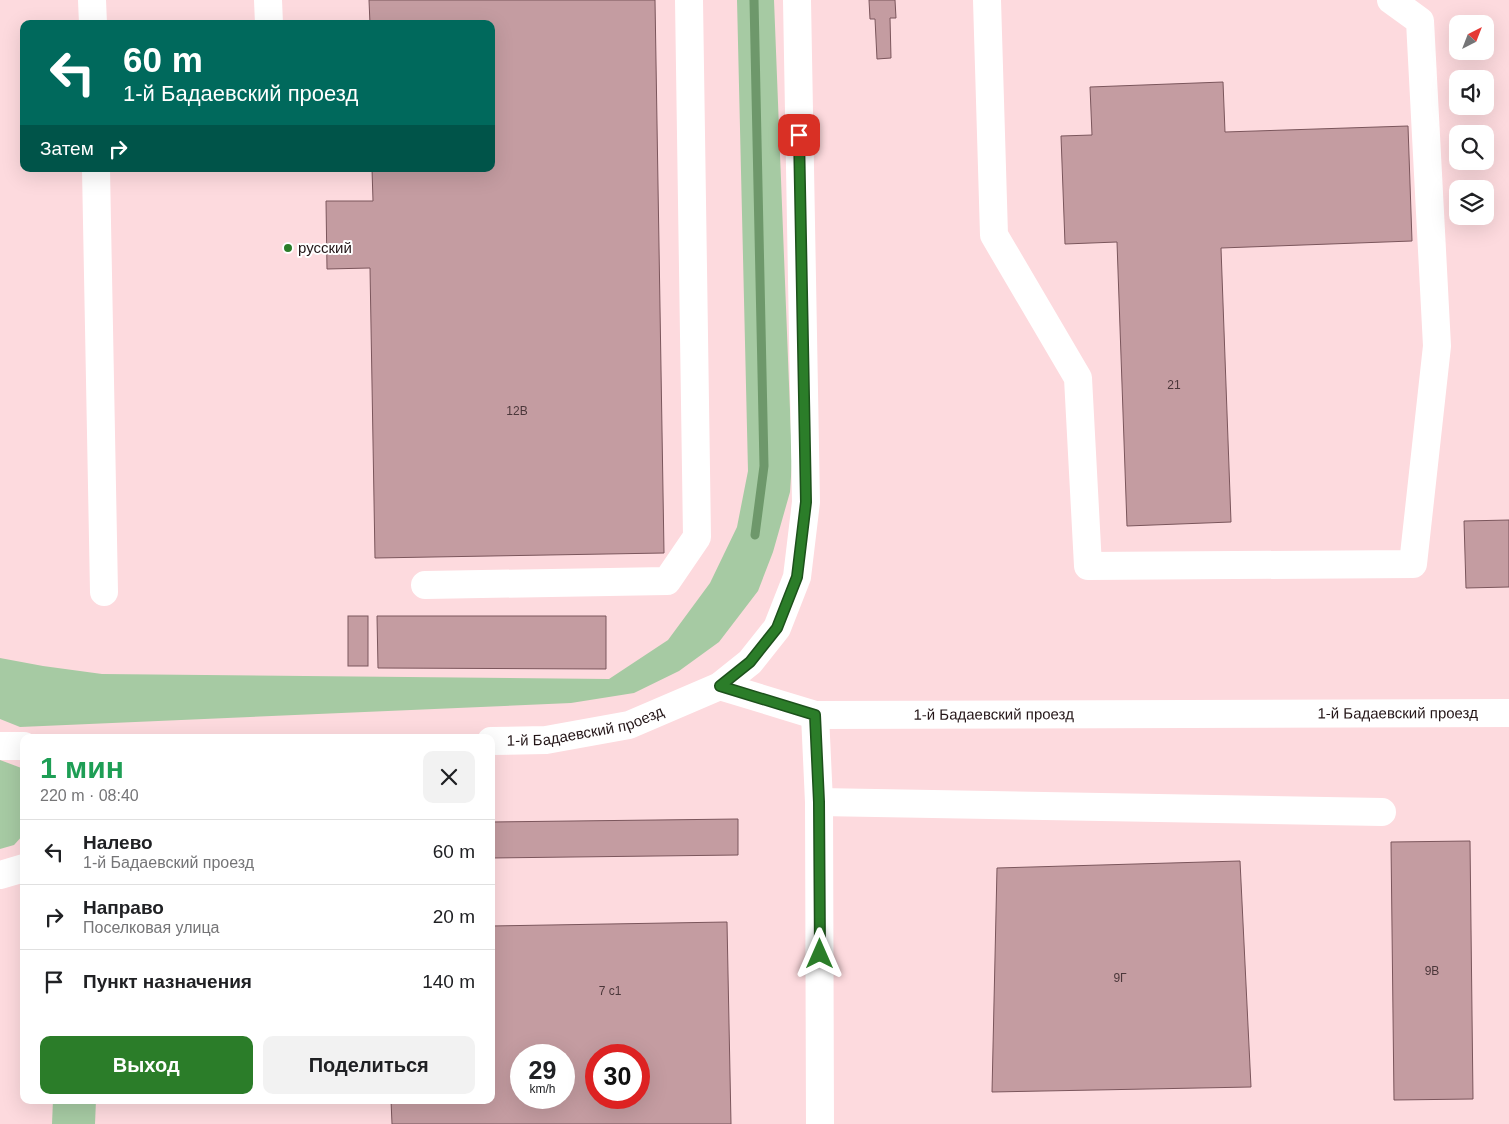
<!DOCTYPE html>
<html lang="ru">
<head>
<meta charset="utf-8">
<style>
  body { margin:0; font-family:Arial,sans-serif; background:#f2f2f2; color:#202124; height:100vh; display:flex; flex-direction:column; font-size:19px; white-space:nowrap }
  * { box-sizing:border-box; margin:0 }
  p { font-size:16px; color:#757577 }
  .icon { flex:none; width:28px; height:28px; fill:none; stroke:currentColor; stroke-width:2; stroke-linecap:round; stroke-linejoin:round }
  .map { position:relative; flex:1; overflow:hidden }
  .sheet { position:absolute; left:20px; top:734px; width:475px; height:370px; display:flex; flex-direction:column; background:#fff; border-radius:10px; box-shadow:0 5px 20px #0002 }
  .sheet>* { flex:none }
  .top-card { position:absolute; left:20px; top:20px; width:475px; height:152px; border-radius:10px; box-shadow:0 5px 20px #0002; background:#00695c; color:#fff; overflow:hidden }
  .needle { width:32px; rotate:42deg }
  .tools { position:absolute; left:1449px; top:15px; display:grid; gap:10px }
  .tools a { display:grid; place-items:center; width:45px; height:45px; border-radius:10px; background:#fff; box-shadow:0 5px 20px #0002; font-size:25px }
  .speed { position:absolute; left:510px; top:1044px; display:flex; gap:10px; font-size:25px; font-weight:700; text-align:center }
  .speed>* { display:grid; place-content:center; width:65px; height:65px; border-radius:50%; background:#fff; box-shadow:0 5px 20px #0002; line-height:1 }
  .speed small { font-size:12px; font-weight:400 }
  .speed .limit { border:8px solid #d22; background:#fff; color:#111 }
  .pin { position:absolute; display:grid; place-items:center; width:42px; height:42px; color:#fff; margin:-21px; border-radius:10px; box-shadow:0 2px 8px #0006 }
  .me { position:absolute; width:55px; margin:-28px; rotate:0deg; stroke-linejoin:round; filter:drop-shadow(0 0 4px #0008) }
  .turn { display:flex; align-items:center; gap:18px; height:105px; padding:0 20px; font-size:22px }
  .turn .icon { width:65px; height:65px; stroke-width:2.5 }
  .turn b { display:block; font-size:35px; line-height:42px }
  .then { display:flex; align-items:center; height:48px; padding:0 20px; background:#0003; gap:10px; font-size:19px }
  .round { display:grid; place-items:center; flex:none; width:52px; height:52px; border-radius:10px; background:#f2f2f2 }
  .headline { display:flex; align-items:center; justify-content:space-between; height:85px; padding:0 20px }
  h1 { font-size:30px; font-weight:600; line-height:38px; color:#1e9e55 }
  .button { display:flex; gap:10px; margin-top:auto; padding:10px 20px }
  .button a { flex:1; height:58px; border-radius:10px; background:#2b7d29; color:#fff; font-size:20px; font-weight:600; line-height:58px; text-align:center }
  .button a+a { background:#f2f2f2; color:#202124 }
  ul { padding:0; list-style:none }
  li { display:flex; align-items:center; gap:15px; height:65px; padding:0 20px; border-top:1px solid #e0e0e0 }
  li div { flex:1 }
  li b { display:block; font-size:19px }
  li em { font-style:normal }
  .map>svg:first-child { display:block }
  .green { fill:#a6caa3 }
  .lines { fill:none; stroke-linecap:round; stroke-linejoin:round }
  .stream { stroke:#6e986b; stroke-width:9 }
  .building { fill:#c49ca1; stroke:#7b565c; fill-rule:evenodd }
  .minor { stroke:#fff; stroke-width:28 }
  .route-casing { stroke:#1c511b; stroke-width:12 }
  .route { stroke:#2b7d29; stroke-width:9 }
  .poi-dot { fill:#2b7d29; stroke:#fff; stroke-width:2 }
  .labels { text-anchor:middle; stroke-width:4; stroke-linejoin:round; paint-order:stroke }
  .number-label { font-size:12px; fill:#4b373a }
  .poi-label { font-size:15px; fill:#231517; stroke:#fff; text-anchor:start }
  .street-label { font-size:15px; fill:#231517; stroke:#fff }
</style>
</head>
<body>
<div class="map">
<svg width="1509" height="1124" viewBox="0 0 1509 1124">
  <rect width="100%" height="100%" fill="#fddade"/>
  <g class="green">
    <path d="M737 0H774L792 461 790 492 773 552 758 591 719 642 679 671 634 693 571 703 20 727 0 719V658L43 666 102 674 609 679 668 640 710 583 737 527 748 471Z"/>
    <path d="M0 760 24 769V834L14 845 0 849Z"/>
    <path d="M53 1100H96L95 1124H52Z"/>
  </g>
  <g class="lines">
    <path class="stream" d="M754 0 764 466 755 535"/>
  </g>
  <g class="building">
    <path d="M369 0H655L664 553 375 558 370 268 327 269 326 201H373L372 169H491V24H370Z"/>
    <path d="M869 0H895L896 18H890L891 58 877 59 875 19H870Z"/>
    <path d="M1223 82 1225 132 1408 126 1412 241 1221 248 1231 522 1127 526 1117 242 1065 244 1061 136 1092 135 1090 87Z"/>
    <path d="M1509 520V587L1466 588 1464 521Z"/>
    <rect x="348" y="616" width="20" height="50"/>
    <path d="M377 616H606V669L378 668Z"/>
    <path d="M738 819V855L491 858V822Z"/>
    <path d="M1470 841 1473 1099 1394 1100 1391 842Z"/>
    <path d="M1240 861 1251 1087 992 1092 997 868Z"/>
    <path d="M727 922 731 1124H392L391 1100H491V926ZM521 1055H564V1098H521ZM596 1055H639V1098H596Z"/>
  </g>
  <g class="lines">
    <g class="minor">
      <path d="M92 0 93 24"/>
      <path d="M268 0 269 24"/>
      <path d="M987 0 994 235 1078 378 1088 566 1413 564 1437 346 1420 21 1391 0"/>
      <path d="M96 169 104 592"/>
      <path d="M425 585 667 581 697 537 689 0"/>
      <path id="s1" d="M720 686 815 715 1509 713"/>
      <path d="M815 715 819 802 820 1124"/>
      <path id="s2" d="M491 741 546 740 629 725 720 686 750 662 777 628 797 577 806 502 797 0"/>
      <path d="M0 746H24"/>
      <path d="M819 802 1382 812"/>
      <path d="M0 875 24 868"/>
    </g>
  </g>
  <g class="lines">
    <defs>
      <path id="route" d="M799 135 806 502 797 577 777 628 750 662 720 686 815 715 819 802 820 954"/>
    </defs>
    <use href="#route" class="route-casing"/>
    <use href="#route" class="route"/>
  </g>
  <circle class="poi-dot" cx="288" cy="248" r="5"/>
  <g class="labels">
    <g class="number-label">
      <text x="1174" y="389">21</text>
      <text x="517" y="415">12В</text>
      <text x="1432" y="975">9В</text>
      <text x="1120" y="982">9Г</text>
      <text x="610" y="995">7 с1</text>
    </g>
    <g class="poi-label">
      <text x="298" y="253">русский</text>
    </g>
    <g class="street-label">
      <text dy="5" stroke="none"><textPath href="#s1" startOffset="682">1-й Бадаевский проезд</textPath></text>
      <text dy="5" stroke="none"><textPath href="#s1" startOffset="278">1-й Бадаевский проезд</textPath></text>
      <text dy="5" stroke="none"><textPath href="#s2" startOffset="96">1-й Бадаевский проезд</textPath></text>
    </g>
  </g>
</svg>
<div class="tools">
<a><svg class="needle" viewBox="-14 -14 28 28"><path d="M0-13l5 13h-10z" fill="#e53935"/><path d="M0 13l5-13h-10z" fill="#757577"/></svg></a>
<a><svg class="icon" aria-label="sound" viewBox="0 0 24 24"><path d="M4 9h4l5-4v14l-5-4H4zM17 9q2 3 0 6"/></svg></a>
<a><svg class="icon" aria-label="search" viewBox="0 0 24 24"><circle cx="10" cy="10" r="6"/><path d="M15 15l6 6"/></svg></a>
<a><svg class="icon" aria-label="layers" viewBox="0 0 24 24"><path d="M12 4l9 5-9 5-9-5zM3 14l9 5 9-5"/></svg></a>
</div>
<div class="speed"><div>29<small>km/h</small></div><div class="limit">30</div></div>
<div class="pin" style="left:799px;top:135px;background:#d93025"><svg class="icon" aria-label="arrive" viewBox="0 0 24 24"><path d="M6 21V4h12l-3 4 3 4H6"/></svg></div>
<svg class="me" style="left:820px;top:954px" viewBox="-20 -20 40 40"><path d="M0-17L14 15 0 8-14 15z" fill="#2b7d29" stroke="#fff" stroke-width="4"/></svg>
<div class="top-card">
<div class="turn"><svg class="icon" aria-label="left" viewBox="0 0 24 24"><path d="M17 20v-9H6M10 6l-5 5 5 5"/></svg><div><b>60 m</b>1-й Бадаевский проезд</div></div>
<div class="then">Затем<svg class="icon" aria-label="right" viewBox="0 0 24 24"><path d="M7 20v-9h11M14 6l5 5-5 5"/></svg></div>
</div>
<section class="sheet">
<div class="headline"><div><h1>1 мин</h1><p>220 m · 08:40</p></div><a class="round"><svg class="icon" aria-label="close" viewBox="0 0 24 24"><path d="M6 6l12 12M18 6L6 18"/></svg></a></div>
<ul>
<li><svg class="icon" aria-label="left" viewBox="0 0 24 24"><path d="M17 20v-9H6M10 6l-5 5 5 5"/></svg><div><b>Налево</b><p>1-й Бадаевский проезд</p></div><em>60 m</em></li>
<li><svg class="icon" aria-label="right" viewBox="0 0 24 24"><path d="M7 20v-9h11M14 6l5 5-5 5"/></svg><div><b>Направо</b><p>Поселковая улица</p></div><em>20 m</em></li>
<li><svg class="icon" aria-label="arrive" viewBox="0 0 24 24"><path d="M6 21V4h12l-3 4 3 4H6"/></svg><div><b>Пункт назначения</b></div><em>140 m</em></li>
</ul>
<div class="button"><a>Выход</a><a>Поделиться</a></div>
</section>
</div>
</body>
</html>
